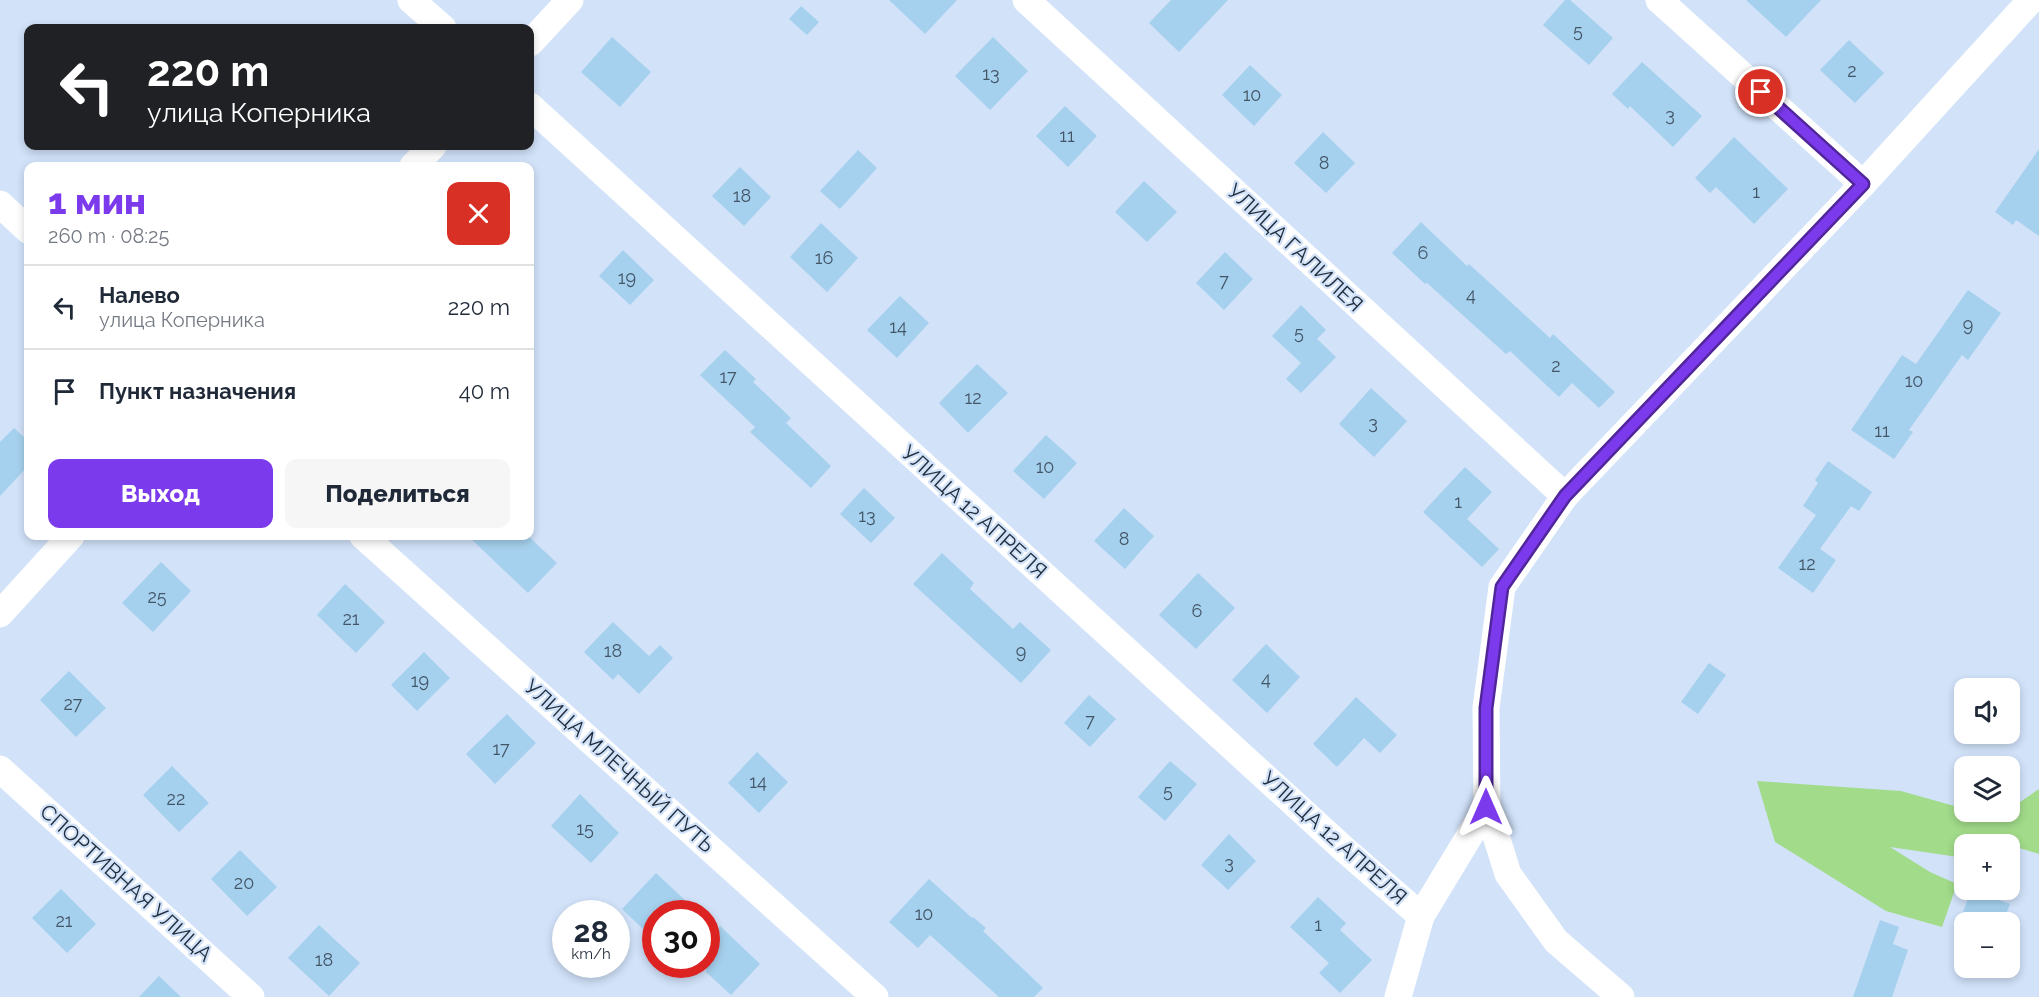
<!DOCTYPE html>
<html lang="ru">
<head>
<meta charset="utf-8">
<style>
  body { margin:0; font-family:Raleway,sans-serif; background:#f6f6f7; color:#1f2937; height:100vh; display:flex; flex-direction:column; font-size:22px; white-space:nowrap }
  * { box-sizing:border-box; margin:0 }
  p { font-size:20px; color:#747a83 }
  .icon { flex:none; width:33px; height:33px; fill:none; stroke:currentColor; stroke-width:2; stroke-linecap:round; stroke-linejoin:round }
  .map { position:relative; flex:1; overflow:hidden }
  .drawer { position:absolute; left:24px; top:162px; width:510px; height:378px; display:flex; flex-direction:column; background:#fff; border-radius:12px; box-shadow:0 3px 9px #0003 }
  .drawer>* { flex:none }
  .guide { position:absolute; left:24px; top:24px; width:510px; height:126px; border-radius:12px; box-shadow:0 3px 9px #0003; background:#202124; color:#fff; overflow:hidden }
  .controls { position:absolute; left:1954px; top:678px; display:grid; gap:12px }
  .controls a { display:grid; place-items:center; width:66px; height:66px; border-radius:12px; background:#fff; box-shadow:0 3px 9px #0003; font-size:30px }
  .speed { position:absolute; left:552px; top:900px; display:flex; gap:12px; font-size:30px; font-weight:700; text-align:center }
  .speed>* { display:grid; place-content:center; width:78px; height:78px; border-radius:50%; background:#fff; box-shadow:0 3px 9px #0003; line-height:1 }
  .speed small { font-size:15px; font-weight:400 }
  .speed .limit { border:9px solid #d22; background:#fff; color:#111 }
  .pin { position:absolute; display:grid; place-items:center; width:51px; height:51px; color:#fff; margin:-26px; border:3px solid #fff; border-radius:50%; box-shadow:0 2px 6px #0007 }
  .me { position:absolute; width:66px; margin:-33px; rotate:0deg; stroke-linejoin:round; filter:drop-shadow(0 0 4px #0008) }
  .turn { display:flex; align-items:center; gap:21px; height:126px; padding:0 24px; font-size:27px }
  .turn .icon { width:78px; height:78px; stroke-width:2.5 }
  .turn b { display:block; font-size:42px; line-height:51px }
  .round { display:grid; place-items:center; flex:none; width:63px; height:63px; border-radius:12px; background:#f6f6f7 }
  .summary { display:flex; align-items:center; justify-content:space-between; height:102px; padding:0 24px }
  h1 { font-size:36px; font-weight:800; line-height:45px; color:#7c3aed }
  .button { display:flex; gap:12px; margin-top:auto; padding:12px 24px }
  .button a { flex:1; height:69px; border-radius:12px; background:#7c3aed; color:#fff; font-size:24px; font-weight:800; line-height:69px; text-align:center }
  .button a+a { background:#f6f6f7; color:#1f2937 }
  ul { padding:0; list-style:none }
  li { display:flex; align-items:center; gap:18px; height:84px; padding:0 24px; border-top:2px solid #e0e1e3 }
  li div { flex:1 }
  li b { display:block; font-size:22px }
  li em { font-style:normal }
  .map>svg:first-child { display:block }
  .green { fill:#a2db8a }
  .building { fill:#a6d1ee }
  .lines { fill:none; stroke-linecap:round; stroke-linejoin:round }
  .street { stroke:#fff; stroke-width:27 }
  .route-casing { stroke:#51269a; stroke-width:15 }
  .route { stroke:#7c3aed; stroke-width:10 }
  .labels { text-anchor:middle; stroke-width:4.5; stroke-linejoin:round; paint-order:stroke }
  .number-label { font-size:18px; fill:#435668 }
  .street-label { font-size:21px; fill:#222d3b; stroke:#d1e2f9 }
</style>
</head>
<body>
<div class="map">
<svg width="2039" height="997" viewBox="0 0 2039 997">
  <rect width="100%" height="100%" fill="#d1e2f9"/>
  <path class="green" d="M1757 781 1901 791 1965 809V812H1974L1998 818 2010 812V809L2039 789V854L2016 847 2010 849V844H1965V858L1890 847 1930 872 1957 884 1942 927 1886 911 1775 842Z"/>
  <g class="building">
    <path d="M889 0H957L925 34Z"/>
    <path d="M1171 0H1228L1179 52 1149 23Z"/>
    <path d="M1565 0H1570L1613 38 1589 65 1543 25Z"/>
    <path d="M1746 0H1821L1786 37Z"/>
    <path d="M801 6 819 22 807 35 789 19Z"/>
    <path d="M612 37 651 72 620 107 581 72Z"/>
    <path d="M993 37 1028 71 990 110 955 76Z"/>
    <path d="M1849 40 1884 73 1855 103 1820 70Z"/>
    <path d="M1642 62 1702 116 1673 147 1630 106 1628 109 1612 94Z"/>
    <path d="M1250 65 1282 95 1254 126 1222 95Z"/>
    <path d="M1065 106 1097 136 1068 167 1036 136Z"/>
    <path d="M1323 132 1355 163 1326 193 1294 163Z"/>
    <path d="M1734 137 1788 189 1754 224 1716 187 1710 193 1695 178Z"/>
    <path d="M2039 149V236L2016 220 2013 225 1995 212Z"/>
    <path d="M858 150 877 168 840 209 820 191Z"/>
    <path d="M740 167 771 197 744 226 712 196Z"/>
    <path d="M1144 181 1177 212 1147 242 1115 212Z"/>
    <path d="M1421 222 1467 266 1469 264 1550 338 1553 334 1615 392 1599 408 1572 383 1559 397 1510 351 1506 354 1427 283 1425 284 1392 253Z"/>
    <path d="M821 223 858 258 827 292 790 257Z"/>
    <path d="M623 250 654 280 630 305 599 276Z"/>
    <path d="M1225 252 1253 279 1224 310 1196 283Z"/>
    <path d="M1968 290 2001 313 1968 360 1962 355 1909 430 1913 432 1894 459 1851 430 1902 355 1916 364Z"/>
    <path d="M900 296 929 323 897 358 867 330Z"/>
    <path d="M1301 305 1326 330 1317 339 1336 357 1301 393 1286 379 1301 363 1272 336Z"/>
    <path d="M725 350 756 379 753 382 791 418 786 423 831 466 811 488 750 432 755 427 700 375Z"/>
    <path d="M977 364 1008 393 968 433 939 403Z"/>
    <path d="M1371 388 1407 421 1374 457 1339 424Z"/>
    <path d="M14 428 28 441V466L0 496V442Z"/>
    <path d="M1046 435 1077 463 1044 499 1013 471Z"/>
    <path d="M1828 461 1872 492 1859 511 1851 506 1820 549 1836 560 1813 593 1778 568 1816 515 1803 506 1818 483 1815 480Z"/>
    <path d="M1465 467 1492 492 1467 519 1499 549 1482 567 1423 512Z"/>
    <path d="M864 488 895 518 871 543 840 514Z"/>
    <path d="M1124 508 1154 536 1125 569 1094 541Z"/>
    <path d="M468 536H528L557 563 528 593Z"/>
    <path d="M942 553 974 583 970 589 1013 629 1020 622 1051 650 1021 683 913 584Z"/>
    <path d="M161 562 191 591 153 632 122 603Z"/>
    <path d="M1198 573 1235 608 1196 649 1159 615Z"/>
    <path d="M345 584 385 622 356 653 317 615Z"/>
    <path d="M613 622 649 656 660 645 673 658 639 694 618 674 613 680 584 652Z"/>
    <path d="M1266 644 1300 677 1267 713 1232 680Z"/>
    <path d="M424 652 450 678 417 711 391 685Z"/>
    <path d="M1709 663 1726 675 1698 714 1681 702Z"/>
    <path d="M69 671 106 708 76 737 40 700Z"/>
    <path d="M1089 695 1116 719 1090 747 1064 723Z"/>
    <path d="M1356 697 1397 735 1380 753 1364 738 1337 767 1313 744Z"/>
    <path d="M507 714 536 743 495 784 466 754Z"/>
    <path d="M757 752 788 782 759 813 728 783Z"/>
    <path d="M1170 761 1197 784 1165 821 1138 797Z"/>
    <path d="M172 766 209 803 179 832 143 795Z"/>
    <path d="M580 794 619 833 591 863 551 826Z"/>
    <path d="M1229 834 1256 861 1228 890 1201 865Z"/>
    <path d="M240 850 277 887 247 916 211 879Z"/>
    <path d="M656 873 688 903 678 914H656V941L622 909Z"/>
    <path d="M929 879 972 918 973 917 986 928 983 931 1043 988 1034 997H999L930 935 918 948 889 922Z"/>
    <path d="M61 889 96 924 67 953 32 918Z"/>
    <path d="M1971 890 2010 904 2003 922H1982L1962 915Z"/>
    <path d="M1318 897 1346 923 1340 930 1372 960 1340 993 1319 973 1329 963 1290 927Z"/>
    <path d="M1880 920 1899 927 1893 944 1908 950 1892 997H1853Z"/>
    <path d="M319 925 360 963 329 996 288 958Z"/>
    <path d="M720 926 760 964 731 995 706 972V941Z"/>
    <path d="M159 976 181 997H139Z"/>
  </g>
  <g class="lines">
    <g class="street">
      <path d="M411 0 443 28"/>
      <path d="M1026 0 1565 496"/>
      <path d="M1659 0 1863 184"/>
      <path d="M530 43 570 0"/>
      <path d="M530 106 1345 850 1421 916"/>
      <path d="M413 166 433 146"/>
      <path d="M0 204 28 230"/>
      <path d="M363 536 875 997"/>
      <path d="M0 614 71 536"/>
      <path d="M0 769 251 997"/>
      <path d="M1487 807 1508 874 1556 941 1621 997"/>
      <path d="M1398 997 1421 916 1487 807 1486 708 1502 587 1565 496 1863 184 2031 0"/>
    </g>
  </g>
  <g class="lines">
    <defs>
      <path id="route" d="M1486 807V708L1502 587 1565 496 1863 184 1761 92"/>
    </defs>
    <use href="#route" class="route-casing"/>
    <use href="#route" class="route"/>
  </g>
  <g class="labels">
    <g class="number-label">
      <text x="1578" y="37">5</text>
      <text x="1852" y="77">2</text>
      <text x="991" y="80">13</text>
      <text x="1252" y="101">10</text>
      <text x="1670" y="121">3</text>
      <text x="1067" y="142">11</text>
      <text x="1324" y="169">8</text>
      <text x="1756" y="198">1</text>
      <text x="742" y="202">18</text>
      <text x="1423" y="259">6</text>
      <text x="824" y="264">16</text>
      <text x="627" y="284">19</text>
      <text x="1224" y="287">7</text>
      <text x="1471" y="301">4</text>
      <text x="1968" y="331">9</text>
      <text x="898" y="333">14</text>
      <text x="1299" y="339">5</text>
      <text x="1556" y="372">2</text>
      <text x="728" y="383">17</text>
      <text x="1914" y="387">10</text>
      <text x="973" y="404">12</text>
      <text x="1373" y="429">3</text>
      <text x="1882" y="437">11</text>
      <text x="1045" y="473">10</text>
      <text x="1458" y="508">1</text>
      <text x="867" y="522">13</text>
      <text x="1124" y="545">8</text>
      <text x="1807" y="570">12</text>
      <text x="157" y="603">25</text>
      <text x="1197" y="617">6</text>
      <text x="351" y="625">21</text>
      <text x="613" y="657">18</text>
      <text x="1021" y="658">9</text>
      <text x="1266" y="685">4</text>
      <text x="420" y="687">19</text>
      <text x="73" y="710">27</text>
      <text x="1090" y="727">7</text>
      <text x="501" y="755">17</text>
      <text x="758" y="788">14</text>
      <text x="1168" y="797">5</text>
      <text x="176" y="805">22</text>
      <text x="585" y="835">15</text>
      <text x="1229" y="869">3</text>
      <text x="244" y="889">20</text>
      <text x="924" y="920">10</text>
      <text x="64" y="927">21</text>
      <text x="1318" y="931">1</text>
      <text x="324" y="966">18</text>
    </g>
    <g class="street-label">
      <text transform="translate(1295 248) rotate(43)" y="7">УЛИЦА ГАЛИЛЕЯ</text>
      <text transform="translate(974 512) rotate(42)" y="7">УЛИЦА 12 АПРЕЛЯ</text>
      <text transform="translate(619 766) rotate(42)" y="7">УЛИЦА МЛЕЧНЫЙ ПУТЬ</text>
      <text transform="translate(1334 838) rotate(42)" y="7">УЛИЦА 12 АПРЕЛЯ</text>
      <text transform="translate(126 883) rotate(42)" y="7">СПОРТИВНАЯ УЛИЦА</text>
    </g>
  </g>
</svg>
<div class="controls">
<a><svg class="icon" aria-label="sound" viewBox="0 0 24 24"><path d="M4 9h4l5-4v14l-5-4H4zM17 9q2 3 0 6"/></svg></a>
<a><svg class="icon" aria-label="layers" viewBox="0 0 24 24"><path d="M12 4l9 5-9 5-9-5zM3 14l9 5 9-5"/></svg></a>
<a>+</a>
<a>−</a>
</div>
<div class="speed"><div>28<small>km/h</small></div><div class="limit">30</div></div>
<div class="pin" style="left:1761px;top:92px;background:#d93025"><svg class="icon" aria-label="arrive" viewBox="0 0 24 24"><path d="M6 21V4h12l-3 4 3 4H6"/></svg></div>
<svg class="me" style="left:1486px;top:807px" viewBox="-20 -20 40 40"><path d="M0-17L14 15 0 8-14 15z" fill="#7c3aed" stroke="#fff" stroke-width="4"/></svg>
<div class="guide">
<div class="turn"><svg class="icon" aria-label="left" viewBox="0 0 24 24"><path d="M17 20v-9H6M10 6l-5 5 5 5"/></svg><div><b>220 m</b>улица Коперника</div></div>
</div>
<section class="drawer">
<div class="summary"><div><h1>1 мин</h1><p>260 m · 08:25</p></div><a class="round" style="background:#d93025;color:#fff"><svg class="icon" aria-label="close" viewBox="0 0 24 24"><path d="M6 6l12 12M18 6L6 18"/></svg></a></div>
<ul>
<li><svg class="icon" aria-label="left" viewBox="0 0 24 24"><path d="M17 20v-9H6M10 6l-5 5 5 5"/></svg><div><b>Налево</b><p>улица Коперника</p></div><em>220 m</em></li>
<li><svg class="icon" aria-label="arrive" viewBox="0 0 24 24"><path d="M6 21V4h12l-3 4 3 4H6"/></svg><div><b>Пункт назначения</b></div><em>40 m</em></li>
</ul>
<div class="button"><a>Выход</a><a>Поделиться</a></div>
</section>
</div>
</body>
</html>
